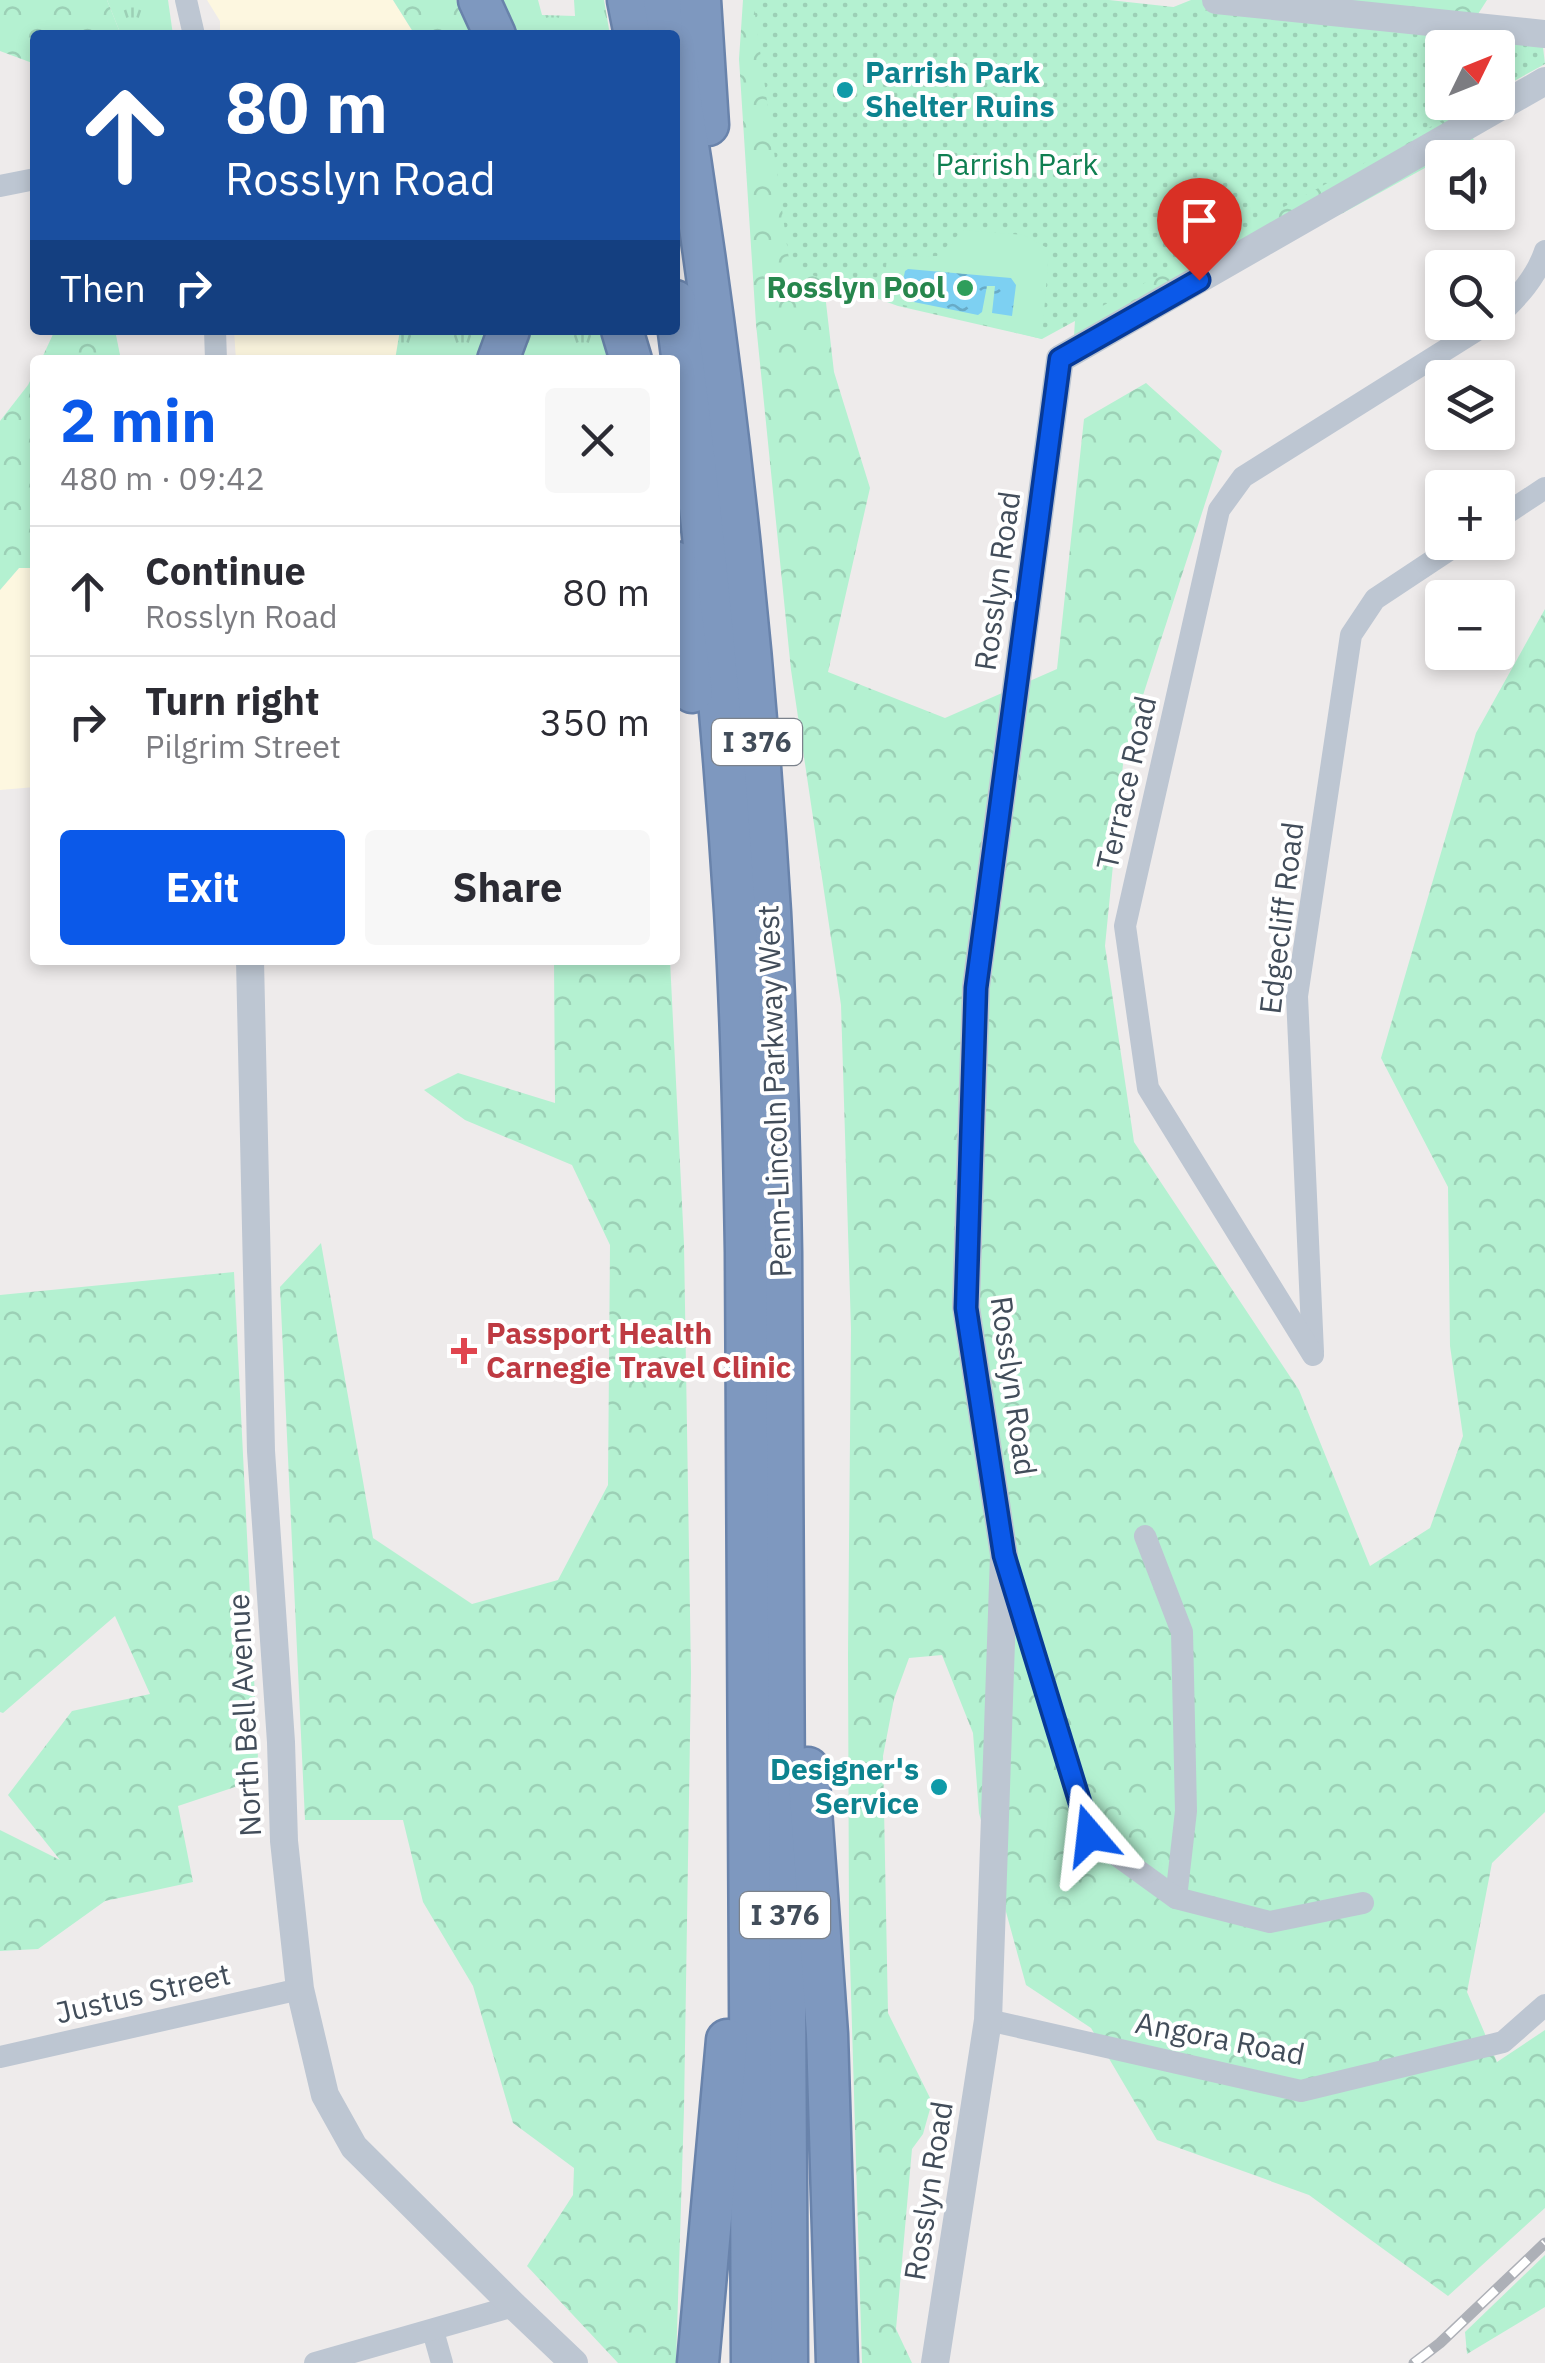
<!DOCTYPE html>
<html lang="en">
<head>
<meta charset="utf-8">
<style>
  body { margin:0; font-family:"IBM Plex Sans",sans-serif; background:#f7f7f7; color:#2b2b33; height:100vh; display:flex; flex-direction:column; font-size:38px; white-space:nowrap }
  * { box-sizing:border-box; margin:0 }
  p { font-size:32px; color:#7c7c81 }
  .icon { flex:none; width:55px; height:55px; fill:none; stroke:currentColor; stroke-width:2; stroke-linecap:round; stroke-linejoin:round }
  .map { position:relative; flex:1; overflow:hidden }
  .drawer { position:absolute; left:30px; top:355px; width:650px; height:610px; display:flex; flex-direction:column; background:#fff; border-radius:10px; box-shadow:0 5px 15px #0003 }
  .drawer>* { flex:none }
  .top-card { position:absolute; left:30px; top:30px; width:650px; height:305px; border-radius:10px; box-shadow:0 5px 15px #0003; background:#1a4fa0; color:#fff; overflow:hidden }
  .needle { width:65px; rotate:47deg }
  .tools { position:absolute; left:1425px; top:30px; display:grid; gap:20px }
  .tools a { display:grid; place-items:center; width:90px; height:90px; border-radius:10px; background:#fff; box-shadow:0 5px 15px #0003; font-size:50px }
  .pin { position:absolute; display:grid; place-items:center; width:85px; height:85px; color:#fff; margin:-102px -42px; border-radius:50% 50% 50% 0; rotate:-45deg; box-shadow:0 0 10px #0007 }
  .pin .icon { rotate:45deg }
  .me { position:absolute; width:110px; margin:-55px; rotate:343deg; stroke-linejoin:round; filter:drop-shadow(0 0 8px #0008) }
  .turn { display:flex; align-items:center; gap:35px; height:210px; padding:0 30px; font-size:45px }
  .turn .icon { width:130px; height:130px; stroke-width:2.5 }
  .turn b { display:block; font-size:70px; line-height:85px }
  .then { display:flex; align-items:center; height:95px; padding:0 30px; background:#0003; gap:20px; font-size:38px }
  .round { display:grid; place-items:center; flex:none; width:105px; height:105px; border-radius:10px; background:#f7f7f7 }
  .headline { display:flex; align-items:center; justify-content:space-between; height:170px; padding:0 30px }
  h1 { font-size:60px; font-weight:700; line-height:75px; color:#0b59e9 }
  .primary-button { display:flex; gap:20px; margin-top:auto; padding:20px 30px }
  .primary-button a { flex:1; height:115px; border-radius:10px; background:#0b59e9; color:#fff; font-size:40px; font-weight:700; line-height:115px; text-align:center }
  .primary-button a+a { background:#f7f7f7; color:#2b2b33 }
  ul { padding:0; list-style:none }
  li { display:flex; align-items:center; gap:30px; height:130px; padding:0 30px; border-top:2px solid #e1e1e2 }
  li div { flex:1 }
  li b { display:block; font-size:38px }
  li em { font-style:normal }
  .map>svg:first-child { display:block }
  .commercial { fill:#fdf7e0 }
  .grass { fill:url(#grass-tufts) }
  .forest { fill:url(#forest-crowns) }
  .park { fill:url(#park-dots) }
  .garden { fill:#b4f1d1 }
  .water { fill:url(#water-ripples) }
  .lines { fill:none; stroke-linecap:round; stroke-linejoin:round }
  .motorway-casing { stroke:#6983ab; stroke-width:45 }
  .minor { stroke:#bdc6d2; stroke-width:22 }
  .tertiary { stroke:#bdc6d2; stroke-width:28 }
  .motorway { stroke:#7e98bf; stroke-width:40 }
  .rail-casing { stroke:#adb0b7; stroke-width:11 }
  .rail { stroke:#fff; stroke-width:8; stroke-dasharray:22; stroke-linecap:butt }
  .route-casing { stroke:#073a97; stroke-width:25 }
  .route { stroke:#0b59e9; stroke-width:18 }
  .culture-dot { fill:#0f9aa8; stroke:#fff; stroke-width:4 }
  .leisure-dot { fill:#2e9e5b; stroke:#fff; stroke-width:4 }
  .health-dot { fill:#e0444e; stroke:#fff; stroke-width:4 }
  .labels { text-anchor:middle; stroke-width:8; stroke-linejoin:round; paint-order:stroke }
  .shield { fill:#fff; stroke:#7b828c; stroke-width:2.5 }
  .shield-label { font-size:28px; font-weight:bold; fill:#424d5a }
  .culture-label { font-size:30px; font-weight:bold; fill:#0d838f; stroke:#fff; text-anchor:start }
  .park-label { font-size:30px; fill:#0f7f51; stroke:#fff }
  .leisure-label { font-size:30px; font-weight:bold; fill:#27864d; stroke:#fff; text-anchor:end }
  .street-label { font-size:30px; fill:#424d5a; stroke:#fff }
  .health-label { font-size:30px; font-weight:bold; fill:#be3a42; stroke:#fff; text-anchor:start }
</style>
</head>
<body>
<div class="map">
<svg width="1545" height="2363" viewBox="0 0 1545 2363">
  <defs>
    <pattern id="grass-tufts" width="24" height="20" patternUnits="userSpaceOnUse" patternTransform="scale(2.5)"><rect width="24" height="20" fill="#b4f1d1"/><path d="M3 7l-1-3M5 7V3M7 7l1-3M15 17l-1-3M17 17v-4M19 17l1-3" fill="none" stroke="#9cd0b6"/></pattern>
    <pattern id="forest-crowns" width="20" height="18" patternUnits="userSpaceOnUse" patternTransform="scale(2.5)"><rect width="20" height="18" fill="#b4f1d1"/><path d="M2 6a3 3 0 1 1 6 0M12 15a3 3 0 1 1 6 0" fill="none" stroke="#9cd0b6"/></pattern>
    <pattern id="park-dots" width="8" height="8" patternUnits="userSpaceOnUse" patternTransform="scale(2.5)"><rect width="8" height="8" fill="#b4f1d1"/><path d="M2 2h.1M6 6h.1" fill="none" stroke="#9cd0b6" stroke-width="1.8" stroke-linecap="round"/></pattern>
    <pattern id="water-ripples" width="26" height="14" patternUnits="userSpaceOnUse" patternTransform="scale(2.5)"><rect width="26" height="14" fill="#7dd0f2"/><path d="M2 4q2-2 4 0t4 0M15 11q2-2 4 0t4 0" fill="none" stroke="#68abc7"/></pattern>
  </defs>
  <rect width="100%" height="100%" fill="#eeebeb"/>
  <g class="commercial">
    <path d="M207 0H393L415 35H220V21Z"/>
    <path d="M234 330H417L411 360H236Z"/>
    <path d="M19 568H35V787L0 790V590Z"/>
  </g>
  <g class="grass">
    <path d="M107 0H168L173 35H121Z"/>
    <path d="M497 0H538L542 15 575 16 574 0H604L610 35H514Z"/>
    <path d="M400 330H501L489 360H395Z"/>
    <path d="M520 330H605L613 360H509Z"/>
  </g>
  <g class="forest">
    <path d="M0 0H107L121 35H35V64L0 51Z"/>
    <path d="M393 0H456L471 35H415Z"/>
    <path d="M743 0H983L1161 12 1191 0H1487L1457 47 1442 48V102L1463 103 1474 141 1343 213 1074 336 1082 210 822 268 834 372 870 488 828 672 945 718 1057 669 1084 419 1146 383 1222 451 1124 754 1105 946 1134 1142 1299 1390 1370 1566 1430 1528 1463 1436 1450 1346 1448 1187 1381 1058 1476 733 1545 609V1812L1492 1863 1467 1992 1497 2062 1545 2030V2208L1448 2296 1309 2195 1157 2140 1091 2028 1026 1985 979 1813 973 1733 942 1655 909 1658 894 1699 883 1756 888 2013 932 2102 923 2134 912 2149 896 2329 912 2363H862L849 1926 848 1654 851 1329 841 1005 791 670 756 324 739 59Z"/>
    <path d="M55 330H115L121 360H41Z"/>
    <path d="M35 371V568H19L0 590V421L28 385Z"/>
    <path d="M554 960H670L684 1244 691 1673 684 2109 676 2363H618L527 2266 573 2195 574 2168 513 2123 473 1986 423 1902 403 1820H305L280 1287 321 1243 373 1538 472 1604 558 1580 608 1485 610 1245 572 1165 465 1120 424 1090 458 1073 555 1103Z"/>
    <path d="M234 1272 259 1779 178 1806 193 1882 105 1901 38 1949 0 1951V1830L60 1860 8 1795 72 1711 150 1694 115 1616 3 1713 0 1712V1295Z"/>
    <path d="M1545 2255V2307L1467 2354 1465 2332Z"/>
  </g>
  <path class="park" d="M753 0H1109L1543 47 1545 64 1498 90V48H1442V102L1474 103 1042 339 898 306 790 267Z"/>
  <path class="garden" d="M963 230 1024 235 1049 249 1042 339 883 300 887 257 937 256Z"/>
  <path class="water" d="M908 269 1011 278 1016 285 1012 316 992 313 995 286H987L982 312 978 315 904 300 900 295 905 271Z"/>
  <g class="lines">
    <defs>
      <g id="motorway">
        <path d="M479 0 495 35"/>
        <path d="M628 0 635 35"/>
        <path d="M664 0 670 35"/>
        <path d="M700 0 708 125"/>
        <path d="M675 64C721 344 753 628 770 912 776 1025 779 1138 781 1252L787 2363"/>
        <path d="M675 301C702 504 722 708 735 911 742 1025 744 1138 746 1252L752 2363"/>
        <path d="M622 330 631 360"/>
        <path d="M498 360 509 330"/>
        <path d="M675 562 692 692"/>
        <path d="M808 1768 827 2034 837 2363"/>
        <path d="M698 2363 727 2040"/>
      </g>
    </defs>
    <use href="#motorway" class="motorway-casing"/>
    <g class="minor">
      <path d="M186 0 194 35"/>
      <path d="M0 186 35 179"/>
      <path d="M1498 316C1518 297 1536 278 1545 251"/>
      <path d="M215 330 216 360"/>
      <path d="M1498 519 1545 488"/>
      <path d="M1313 1352 1297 996 1351 635 1375 599 1461 542"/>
      <path d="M1313 1355 1148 1088 1125 926 1219 510 1243 477 1490 322"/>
      <path d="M1145 1536 1182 1632 1186 1811 1176 1898"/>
      <path d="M1008 1568 1089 1835 1176 1898 1270 1922 1363 1903"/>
      <path d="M988 2020 1301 2091 1503 2042 1545 2005"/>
      <path d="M0 2057 300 1989"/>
      <path d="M433 2331 442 2363"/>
      <path d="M315 2363 514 2306"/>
    </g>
    <g class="tertiary">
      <path d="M1216 0 1545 34"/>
      <path d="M250 960 261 1451 281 1742 284 1841 300 1989 325 2095 354 2147 514 2306 574 2363"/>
      <path d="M935 2363 988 2020 1004 1555 966 1307 976 987 1060 359 1545 81"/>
    </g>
    <use href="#motorway" class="motorway"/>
    <defs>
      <path id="rail" d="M1414 2363 1440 2343 1545 2243"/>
    </defs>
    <use href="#rail" class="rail-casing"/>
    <use href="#rail" class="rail"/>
  </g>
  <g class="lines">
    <defs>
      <path id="route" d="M1090 1835 1004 1555 966 1308 976 988 1060 359 1199 280"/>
    </defs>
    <use href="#route" class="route-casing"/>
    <use href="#route" class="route"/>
  </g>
  <g class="culture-dot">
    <circle cx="845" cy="90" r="10"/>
    <circle cx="939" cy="1787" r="10"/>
  </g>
  <circle class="leisure-dot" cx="965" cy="288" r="10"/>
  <path class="health-dot" d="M459 1336h10v10h10v10h-10v10h-10v-10h-10v-10h10z"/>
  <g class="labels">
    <g class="shield">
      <rect x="712" y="719" width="90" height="46" rx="8"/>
      <rect x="740" y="1892" width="90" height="46" rx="8"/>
    </g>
    <g class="shield-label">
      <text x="757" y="752">I 376</text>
      <text x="785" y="1925">I 376</text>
    </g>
    <g class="culture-label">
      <text x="865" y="83">Parrish Park<tspan x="865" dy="34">Shelter Ruins</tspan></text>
      <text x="919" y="1780" text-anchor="end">Designer's<tspan x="919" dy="34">Service</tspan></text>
    </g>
    <g class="park-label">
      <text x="1017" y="175">Parrish Park</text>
    </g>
    <g class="leisure-label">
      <text x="945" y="298">Rosslyn Pool</text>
    </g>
    <g class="street-label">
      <text transform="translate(998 581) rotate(-82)" y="10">Rosslyn Road</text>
      <text transform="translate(1127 783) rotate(-77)" y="10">Terrace Road</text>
      <text transform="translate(1282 918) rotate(-83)" y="10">Edgecliff Road</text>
      <text transform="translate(775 1091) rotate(-92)" y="10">Penn-Lincoln Parkway West</text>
      <text transform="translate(1013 1386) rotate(82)" y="10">Rosslyn Road</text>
      <text transform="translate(245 1715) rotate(-93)" y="10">North Bell Avenue</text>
      <text transform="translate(143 1994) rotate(-13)" y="10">Justus Street</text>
      <text transform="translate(1220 2039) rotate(11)" y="10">Angora Road</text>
      <text transform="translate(929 2191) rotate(-81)" y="10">Rosslyn Road</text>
    </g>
    <g class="health-label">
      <text x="486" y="1344">Passport Health<tspan x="486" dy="34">Carnegie Travel Clinic</tspan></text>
    </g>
  </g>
</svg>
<div class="tools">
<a><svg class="needle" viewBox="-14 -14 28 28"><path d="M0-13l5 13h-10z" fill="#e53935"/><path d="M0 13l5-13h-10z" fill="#7c7c81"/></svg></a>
<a><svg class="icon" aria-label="sound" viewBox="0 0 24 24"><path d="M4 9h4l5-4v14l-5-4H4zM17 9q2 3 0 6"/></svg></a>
<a><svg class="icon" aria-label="search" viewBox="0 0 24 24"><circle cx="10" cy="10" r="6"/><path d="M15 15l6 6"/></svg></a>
<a><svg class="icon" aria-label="layers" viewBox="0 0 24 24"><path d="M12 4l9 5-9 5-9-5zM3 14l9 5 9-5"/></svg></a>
<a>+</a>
<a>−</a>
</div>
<div class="pin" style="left:1199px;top:280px;background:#d93025"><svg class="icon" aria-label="arrive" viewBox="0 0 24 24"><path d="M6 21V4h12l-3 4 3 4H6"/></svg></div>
<svg class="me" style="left:1090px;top:1835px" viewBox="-20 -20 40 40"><path d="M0-17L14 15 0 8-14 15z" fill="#0b59e9" stroke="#fff" stroke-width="4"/></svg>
<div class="top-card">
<div class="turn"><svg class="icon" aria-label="ahead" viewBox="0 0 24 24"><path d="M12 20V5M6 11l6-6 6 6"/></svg><div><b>80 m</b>Rosslyn Road</div></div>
<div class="then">Then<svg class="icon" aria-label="right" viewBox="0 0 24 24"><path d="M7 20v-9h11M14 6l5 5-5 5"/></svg></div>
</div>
<section class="drawer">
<div class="headline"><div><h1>2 min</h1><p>480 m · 09:42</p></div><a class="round"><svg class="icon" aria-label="close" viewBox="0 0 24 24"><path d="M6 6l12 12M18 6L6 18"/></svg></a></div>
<ul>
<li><svg class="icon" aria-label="ahead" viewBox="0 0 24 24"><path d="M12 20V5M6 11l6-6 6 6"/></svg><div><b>Continue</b><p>Rosslyn Road</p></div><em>80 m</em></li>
<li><svg class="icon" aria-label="right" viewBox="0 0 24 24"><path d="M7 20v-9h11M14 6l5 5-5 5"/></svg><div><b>Turn right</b><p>Pilgrim Street</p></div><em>350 m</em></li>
</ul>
<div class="primary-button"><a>Exit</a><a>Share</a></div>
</section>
</div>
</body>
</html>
